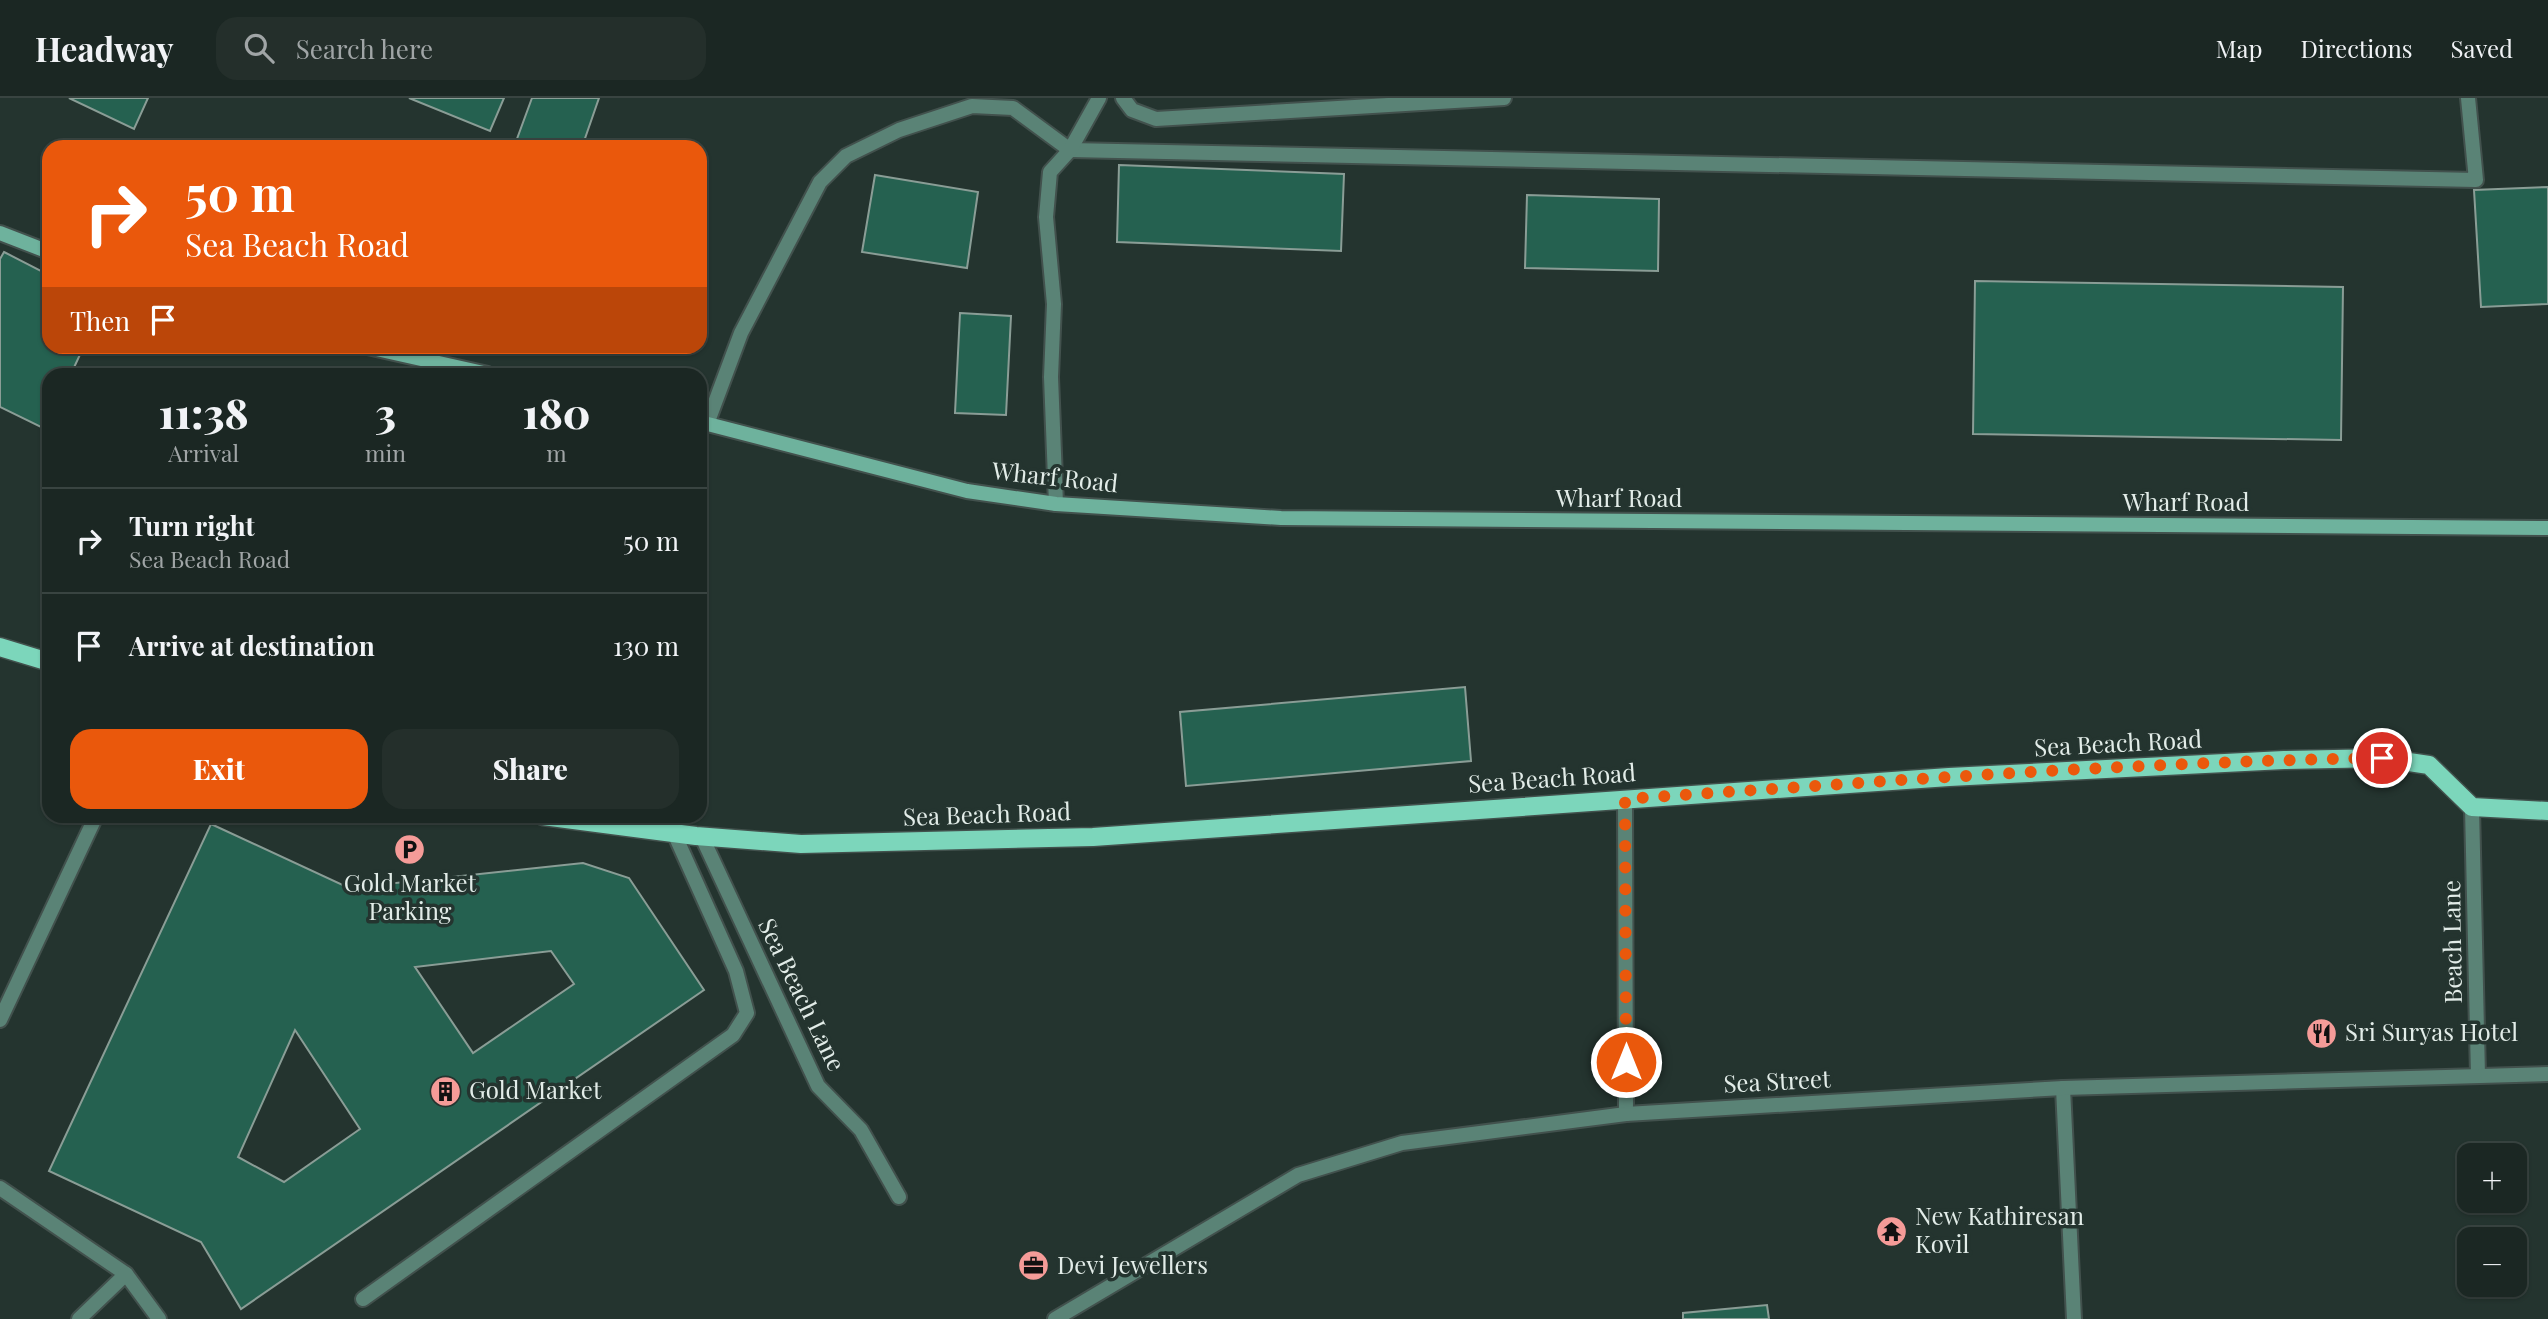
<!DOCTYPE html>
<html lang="en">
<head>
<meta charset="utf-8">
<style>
  body { margin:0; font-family:"Playfair Display",serif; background:#242f2b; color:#f1f3f6; height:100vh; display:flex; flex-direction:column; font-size:26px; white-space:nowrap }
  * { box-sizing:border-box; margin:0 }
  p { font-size:23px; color:#a0a5a6 }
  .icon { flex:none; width:38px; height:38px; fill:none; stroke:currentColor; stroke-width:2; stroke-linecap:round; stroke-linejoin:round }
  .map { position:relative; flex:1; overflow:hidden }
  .drawer { position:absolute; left:42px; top:270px; width:665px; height:455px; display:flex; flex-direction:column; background:#1b2723; border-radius:21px; box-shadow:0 2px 5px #0004,0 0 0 2px #394441 }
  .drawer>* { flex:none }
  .top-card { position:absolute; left:42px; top:42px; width:665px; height:214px; border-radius:21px; box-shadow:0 2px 5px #0004,0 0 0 2px #394441; background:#ea580c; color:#fff; overflow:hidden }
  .tools { position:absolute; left:2457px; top:1045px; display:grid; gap:14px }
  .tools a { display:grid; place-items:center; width:70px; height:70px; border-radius:14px; background:#1b2723; box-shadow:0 2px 5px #0004,0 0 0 2px #394441; font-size:35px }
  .pin { position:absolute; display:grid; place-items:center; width:60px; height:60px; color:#fff; margin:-30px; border:4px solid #fff; border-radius:50%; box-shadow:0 2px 7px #0007 }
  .me { position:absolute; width:77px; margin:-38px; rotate:0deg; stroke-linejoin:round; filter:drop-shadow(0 0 5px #0008) }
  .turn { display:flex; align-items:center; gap:24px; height:147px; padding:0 28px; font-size:32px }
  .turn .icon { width:91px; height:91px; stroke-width:2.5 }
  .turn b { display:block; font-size:49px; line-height:60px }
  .then { display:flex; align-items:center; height:66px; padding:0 28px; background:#0003; gap:14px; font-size:26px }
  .eta { display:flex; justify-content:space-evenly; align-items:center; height:119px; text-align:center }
  .eta b { font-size:42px; font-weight:800; line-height:49px }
  .cta { display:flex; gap:14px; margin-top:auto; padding:14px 28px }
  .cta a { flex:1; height:80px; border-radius:21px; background:#ea580c; color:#fff; font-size:28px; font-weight:800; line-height:80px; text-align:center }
  .cta a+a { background:#242f2b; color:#f1f3f6 }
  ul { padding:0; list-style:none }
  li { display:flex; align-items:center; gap:21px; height:105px; padding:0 28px; border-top:2px solid #394441 }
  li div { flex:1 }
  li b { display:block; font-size:26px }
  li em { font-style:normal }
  header { display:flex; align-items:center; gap:42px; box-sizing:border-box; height:98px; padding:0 35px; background:#1b2723; border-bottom:2px solid #394441 }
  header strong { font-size:33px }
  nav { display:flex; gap:38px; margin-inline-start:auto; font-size:24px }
  .search { width:490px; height:63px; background:#242f2b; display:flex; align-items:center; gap:18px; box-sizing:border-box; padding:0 24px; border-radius:21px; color:#a0a5a6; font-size:26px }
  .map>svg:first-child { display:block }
  .building { fill:#256150; stroke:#8a9d96; stroke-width:2; fill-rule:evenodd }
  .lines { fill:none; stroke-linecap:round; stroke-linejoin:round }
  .lane-casing { stroke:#42514d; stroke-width:18 }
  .street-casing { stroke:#42514d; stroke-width:18 }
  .secondary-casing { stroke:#42514d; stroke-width:18 }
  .primary-casing { stroke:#42514d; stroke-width:21 }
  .lane { stroke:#5a8376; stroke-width:14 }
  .street { stroke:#5a8376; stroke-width:14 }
  .secondary { stroke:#6eb29d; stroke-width:14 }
  .primary { stroke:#7cd6bb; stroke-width:18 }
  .route { stroke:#ea580c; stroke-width:12; stroke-dasharray:0 21.6 }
  .labels { text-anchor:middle; stroke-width:7; stroke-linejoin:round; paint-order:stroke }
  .street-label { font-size:24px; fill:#e2ece8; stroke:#24342f }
  .poi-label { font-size:24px; fill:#e2ece8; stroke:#24342f; text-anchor:start }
</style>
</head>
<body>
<header>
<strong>Headway</strong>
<div class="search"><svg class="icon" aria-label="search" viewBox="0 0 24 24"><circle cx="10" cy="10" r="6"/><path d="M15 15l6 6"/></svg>Search here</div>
<nav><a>Map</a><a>Directions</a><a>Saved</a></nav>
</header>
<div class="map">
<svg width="2548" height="1221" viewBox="0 0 2548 1221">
  <rect width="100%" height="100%" fill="#24342f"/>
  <g class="building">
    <path d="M69 0H148L134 31Z"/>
    <path d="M409 0H504L490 33Z"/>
    <path d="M532 0H599L582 49H514Z"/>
    <path d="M1119 67 1344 76 1341 153 1117 144Z"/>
    <path d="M875 77 978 94 967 170 862 154Z"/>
    <path d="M2548 89V206L2481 209 2474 92Z"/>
    <path d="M1527 97 1659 101 1658 173 1525 170Z"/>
    <path d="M4 154 49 177V208L46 213 49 215V248H84L71 276H49V322L45 331 0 309V161Z"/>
    <path d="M1975 183 2343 189 2341 342 1973 336Z"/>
    <path d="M960 215 1011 218 1006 317 955 315Z"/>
    <path d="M1465 589 1471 663 1186 688 1180 614Z"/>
    <path d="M211 726 349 790 583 765 629 780 704 892 241 1211 201 1144 49 1073ZM551 853 574 886 473 955 415 869ZM295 932 360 1031 284 1084 238 1059Z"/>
    <path d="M1767 1207 1769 1221H1683V1215Z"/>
  </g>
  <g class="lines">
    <defs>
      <g id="lane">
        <path d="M1123 0 1132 12 1156 21 1504 0"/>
        <path d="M707 326 741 235 820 84 846 58 899 32 972 8 1013 10 1070 52 2476 82 2468 0"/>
        <path d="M1056 406 1051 279 1054 206 1046 119 1050 74 1070 52 1099 0"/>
        <path d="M363 1201 733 937 747 915 736 873 674 735"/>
      </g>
      <g id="street">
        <path d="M1625 701 1626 1016"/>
        <path d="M2472 709 2478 978"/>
        <path d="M702 739 818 988 861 1032 899 1099"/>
        <path d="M0 922 96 718"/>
        <path d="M2063 990 2074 1221"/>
        <path d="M0 1090 126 1176 159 1221"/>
        <path d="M79 1221 126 1176"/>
        <path d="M1055 1221 1298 1077 1402 1045 1626 1016 2063 990 2548 976"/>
      </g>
      <g id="secondary">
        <path d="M0 135 49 154"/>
        <path d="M363 248 488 276"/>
        <path d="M700 324 967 393 1056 406 1281 420 2548 430"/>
      </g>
      <g id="primary">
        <path d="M0 549 49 564"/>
        <path d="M543 718 696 738 801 746 1093 739 1949 679 2284 662 2382 660 2429 667 2472 709 2548 713"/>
      </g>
    </defs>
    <use href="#lane" class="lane-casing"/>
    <use href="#street" class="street-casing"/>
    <use href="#secondary" class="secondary-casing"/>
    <use href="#primary" class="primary-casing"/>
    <use href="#lane" class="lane"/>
    <use href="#street" class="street"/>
    <use href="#secondary" class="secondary"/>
    <use href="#primary" class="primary"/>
  </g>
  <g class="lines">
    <path class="route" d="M1626 964 1625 701C1877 684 2130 664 2382 660"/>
  </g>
  <defs>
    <symbol id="parking-disc" viewBox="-11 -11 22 22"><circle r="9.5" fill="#f59b98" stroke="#24342f"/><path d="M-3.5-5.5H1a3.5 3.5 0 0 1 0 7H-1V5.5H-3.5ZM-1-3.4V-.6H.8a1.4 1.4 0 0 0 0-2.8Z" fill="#111"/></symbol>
    <symbol id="restaurant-disc" viewBox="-11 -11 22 22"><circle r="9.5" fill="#f59b98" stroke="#24342f"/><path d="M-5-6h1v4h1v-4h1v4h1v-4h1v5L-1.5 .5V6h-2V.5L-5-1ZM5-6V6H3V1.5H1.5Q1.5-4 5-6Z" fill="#111"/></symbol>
    <symbol id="building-disc" viewBox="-11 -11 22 22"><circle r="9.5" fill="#f59b98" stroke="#24342f"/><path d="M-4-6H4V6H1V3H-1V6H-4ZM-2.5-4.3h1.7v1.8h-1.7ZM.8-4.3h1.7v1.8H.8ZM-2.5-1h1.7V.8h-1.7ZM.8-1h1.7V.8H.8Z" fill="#111"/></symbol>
    <symbol id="temple-disc" viewBox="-11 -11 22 22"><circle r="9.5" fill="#f59b98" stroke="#24342f"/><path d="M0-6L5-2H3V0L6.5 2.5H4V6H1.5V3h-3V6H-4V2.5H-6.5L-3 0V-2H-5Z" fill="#111"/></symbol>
    <symbol id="office-disc" viewBox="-11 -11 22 22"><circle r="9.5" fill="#f59b98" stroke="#24342f"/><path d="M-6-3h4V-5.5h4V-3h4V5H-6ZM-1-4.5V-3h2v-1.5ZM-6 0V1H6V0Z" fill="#111"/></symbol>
  </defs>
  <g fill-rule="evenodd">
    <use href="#parking-disc" x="392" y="734" width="35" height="35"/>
    <use href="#restaurant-disc" x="2304" y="918" width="35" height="35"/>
    <use href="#building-disc" x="428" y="976" width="35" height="35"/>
    <use href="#temple-disc" x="1874" y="1116" width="35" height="35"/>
    <use href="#office-disc" x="1016" y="1150" width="35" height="35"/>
  </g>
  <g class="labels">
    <g class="street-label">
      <text transform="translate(1055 380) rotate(6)" y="8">Wharf Road</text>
      <text x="1619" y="409">Wharf Road</text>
      <text x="2186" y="413">Wharf Road</text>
      <text transform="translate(2118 646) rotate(-3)" y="8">Sea Beach Road</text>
      <text transform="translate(1552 681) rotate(-4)" y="8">Sea Beach Road</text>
      <text transform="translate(987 717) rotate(-2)" y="8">Sea Beach Road</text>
      <text transform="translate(2453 844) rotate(-91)" y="8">Beach Lane</text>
      <text transform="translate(801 897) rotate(64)" y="8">Sea Beach Lane</text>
      <text transform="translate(1777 984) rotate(-3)" y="8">Sea Street</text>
    </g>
    <g class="poi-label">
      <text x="410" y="794" text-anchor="middle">Gold Market<tspan x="410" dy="28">Parking</tspan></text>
      <text x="2345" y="943">Sri Suryas Hotel</text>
      <text x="469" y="1001">Gold Market</text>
      <text x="1915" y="1127">New Kathiresan<tspan x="1915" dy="28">Kovil</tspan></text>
      <text x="1057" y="1176">Devi Jewellers</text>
    </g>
  </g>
</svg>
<div class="tools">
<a>+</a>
<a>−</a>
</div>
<div class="pin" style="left:2382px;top:660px;background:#d93025"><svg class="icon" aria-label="arrive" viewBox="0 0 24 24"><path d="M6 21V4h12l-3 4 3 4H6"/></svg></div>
<svg class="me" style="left:1626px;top:964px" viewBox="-20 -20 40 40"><circle r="17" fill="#ea580c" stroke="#fff" stroke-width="3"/><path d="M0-11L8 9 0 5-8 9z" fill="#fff"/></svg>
<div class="top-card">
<div class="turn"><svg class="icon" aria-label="right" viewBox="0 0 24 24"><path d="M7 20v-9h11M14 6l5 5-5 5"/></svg><div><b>50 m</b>Sea Beach Road</div></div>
<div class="then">Then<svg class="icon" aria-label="arrive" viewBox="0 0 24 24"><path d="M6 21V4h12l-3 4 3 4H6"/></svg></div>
</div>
<section class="drawer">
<div class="eta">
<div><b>11:38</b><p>Arrival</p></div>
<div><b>3</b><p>min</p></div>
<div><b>180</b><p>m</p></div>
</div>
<ul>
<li><svg class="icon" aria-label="right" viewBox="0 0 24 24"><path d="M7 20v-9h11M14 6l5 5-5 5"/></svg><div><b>Turn right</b><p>Sea Beach Road</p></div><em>50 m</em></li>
<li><svg class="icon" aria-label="arrive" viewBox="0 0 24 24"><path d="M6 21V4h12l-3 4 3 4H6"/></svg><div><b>Arrive at destination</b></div><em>130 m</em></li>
</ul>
<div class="cta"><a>Exit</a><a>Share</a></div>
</section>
</div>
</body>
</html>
